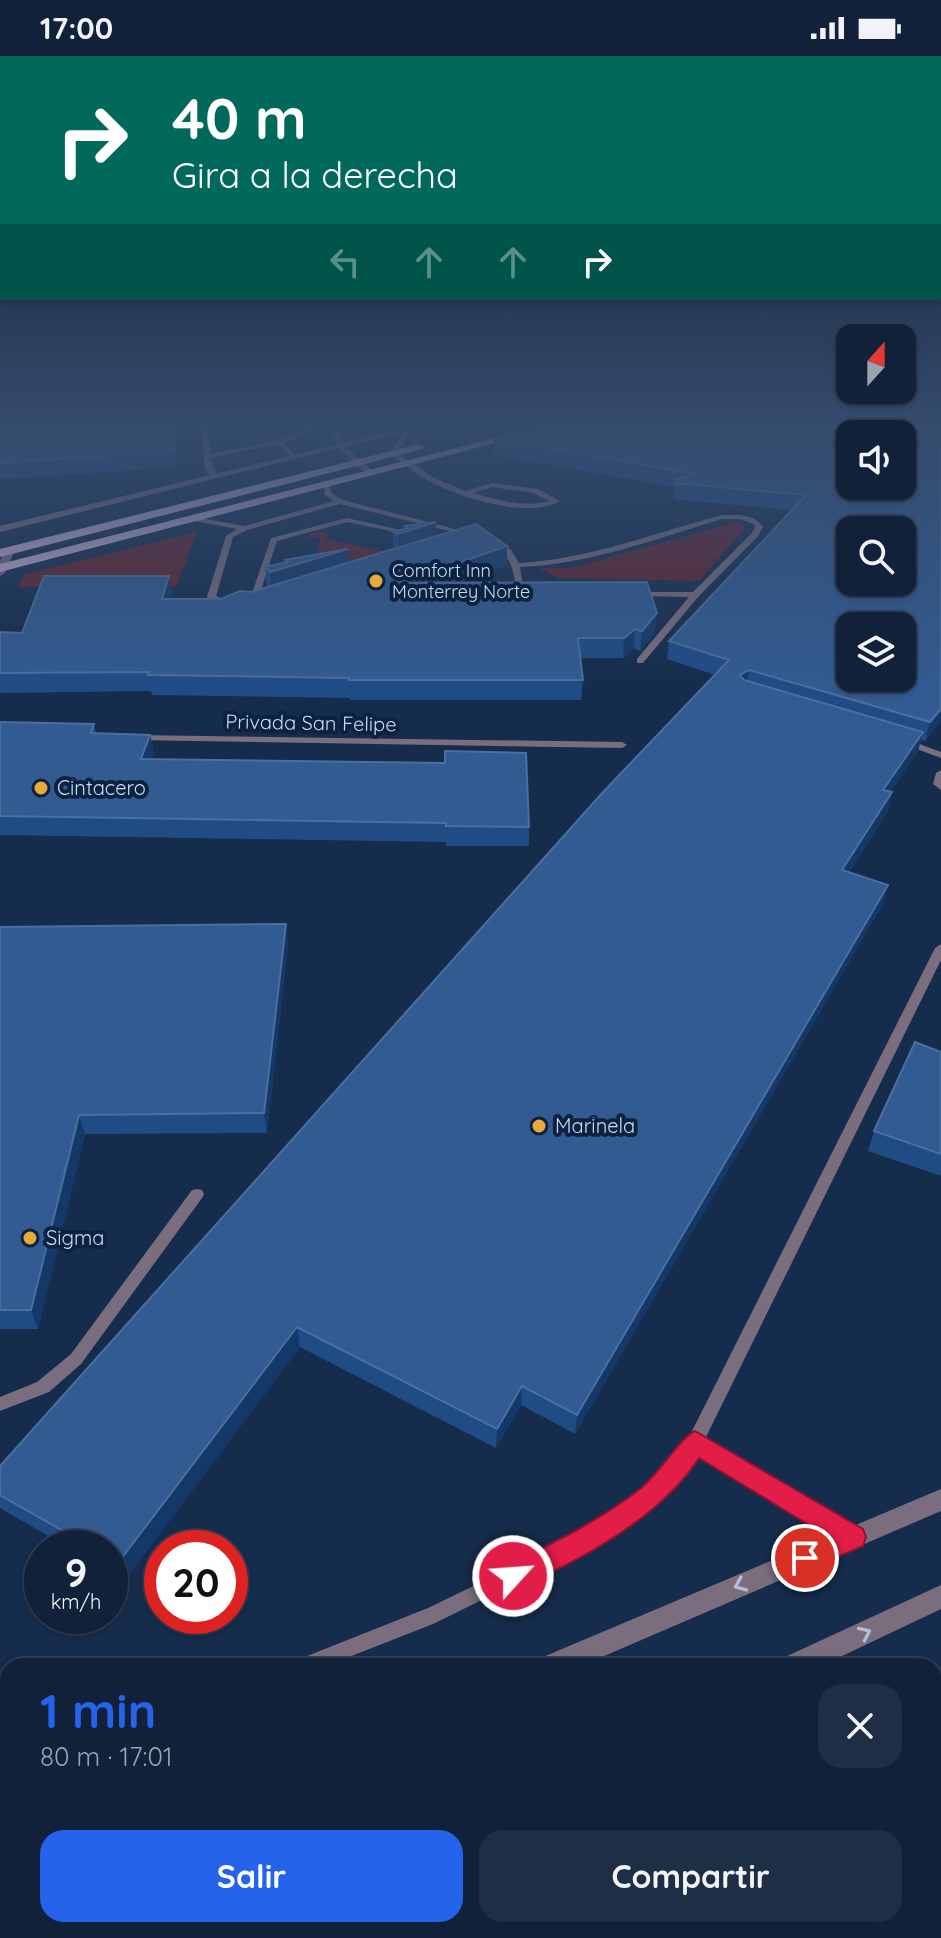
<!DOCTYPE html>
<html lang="es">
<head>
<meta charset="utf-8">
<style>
  body { margin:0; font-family:Quicksand,sans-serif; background:#1e2e44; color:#f1f3f6; height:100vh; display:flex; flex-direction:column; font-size:30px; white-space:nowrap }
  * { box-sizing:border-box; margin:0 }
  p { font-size:26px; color:#9ca3ae }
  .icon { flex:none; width:44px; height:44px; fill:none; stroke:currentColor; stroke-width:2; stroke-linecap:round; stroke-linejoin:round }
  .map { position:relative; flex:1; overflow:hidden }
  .panel { position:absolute; left:0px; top:1602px; width:942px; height:280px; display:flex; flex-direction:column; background:#102139; border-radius:24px 24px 0 0; box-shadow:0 2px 6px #0004,0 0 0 2px #303e53 }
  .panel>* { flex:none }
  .hud { position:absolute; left:0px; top:0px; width:942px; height:244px; box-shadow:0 2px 6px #0004,0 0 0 2px #303e53; background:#00695c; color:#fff; overflow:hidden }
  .needle { width:52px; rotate:21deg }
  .buttons { position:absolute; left:836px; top:268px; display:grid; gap:16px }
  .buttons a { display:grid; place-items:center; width:80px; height:80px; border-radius:16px; background:#102139; box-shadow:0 2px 6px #0004,0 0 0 2px #303e53; font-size:40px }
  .speed { position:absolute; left:24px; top:1474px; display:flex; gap:16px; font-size:40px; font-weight:700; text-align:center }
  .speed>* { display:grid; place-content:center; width:104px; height:104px; border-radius:50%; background:#102139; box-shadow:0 2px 6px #0004,0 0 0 2px #303e53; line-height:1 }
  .speed small { font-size:20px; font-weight:400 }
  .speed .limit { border:12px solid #d22; background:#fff; color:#111 }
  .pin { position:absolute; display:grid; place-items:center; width:68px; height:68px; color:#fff; margin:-34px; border:4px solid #fff; border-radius:50%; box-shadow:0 2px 8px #0007 }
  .me { position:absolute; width:88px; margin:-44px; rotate:64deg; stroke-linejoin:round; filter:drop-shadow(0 0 6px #0008) }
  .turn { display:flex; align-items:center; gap:28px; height:168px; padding:0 40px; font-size:36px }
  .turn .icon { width:104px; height:104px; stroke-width:2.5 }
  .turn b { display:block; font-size:56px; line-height:68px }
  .lanes { display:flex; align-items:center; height:76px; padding:0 40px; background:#0003; justify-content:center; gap:40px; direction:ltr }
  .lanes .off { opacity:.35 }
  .round { display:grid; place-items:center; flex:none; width:84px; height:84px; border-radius:24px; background:#1e2e44 }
  .summary { display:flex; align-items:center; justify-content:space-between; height:136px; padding:0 40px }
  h1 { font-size:48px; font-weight:700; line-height:60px; color:#2563eb }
  .button { display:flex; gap:16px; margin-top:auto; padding:16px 40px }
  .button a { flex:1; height:92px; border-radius:24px; background:#2563eb; color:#fff; font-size:32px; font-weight:700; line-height:92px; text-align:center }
  .button a+a { background:#1e2e44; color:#f1f3f6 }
  .status { display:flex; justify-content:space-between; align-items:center; height:56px; padding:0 40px; background:#102139; direction:ltr }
  .status svg { height:22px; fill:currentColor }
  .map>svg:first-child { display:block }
  .green { fill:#65232a }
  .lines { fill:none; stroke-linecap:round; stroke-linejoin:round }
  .service { fill:#7a6d7e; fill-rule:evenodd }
  .minor { fill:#7a6d7e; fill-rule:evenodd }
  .tertiary { fill:#7a6d7e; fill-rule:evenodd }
  .primary { fill:#c7aed0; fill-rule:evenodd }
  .wall { fill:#204c85 }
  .shaded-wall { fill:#143969 }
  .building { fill:#325b91; stroke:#4a6fa0; stroke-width:2; fill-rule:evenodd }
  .oneway { stroke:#b8c0d4 }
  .route { fill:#e11d48; stroke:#92132f; stroke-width:2 }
  .poi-dot { fill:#eaaa39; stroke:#0c2241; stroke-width:3 }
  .labels { text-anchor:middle; stroke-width:8; stroke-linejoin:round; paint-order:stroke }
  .far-poi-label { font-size:18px; fill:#ccdbf0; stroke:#0c2241; text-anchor:start }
  .street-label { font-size:20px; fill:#ccdbf0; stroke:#0c2241 }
  .poi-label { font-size:20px; fill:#ccdbf0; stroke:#0c2241; text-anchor:start }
</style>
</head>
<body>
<div class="status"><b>17:00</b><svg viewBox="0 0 49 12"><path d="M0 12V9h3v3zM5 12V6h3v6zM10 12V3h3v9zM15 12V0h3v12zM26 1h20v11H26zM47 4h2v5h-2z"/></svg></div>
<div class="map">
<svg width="941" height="1882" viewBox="0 0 941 1882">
  <rect width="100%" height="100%" fill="#152c4c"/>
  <g class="green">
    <path d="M736 466 746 471 699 525 559 522 538 512H571Z"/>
    <path d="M197 476 176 531H17L25 518Z"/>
    <path d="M315 476H330L325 483 387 496 314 514 320 481H306Z"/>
  </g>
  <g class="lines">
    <g class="service">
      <path d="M201 369H207L211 398 277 384 305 374 304 369H310L312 375 284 387 296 400V402H292L277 388 211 402 213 411 218 420 214 422H211L205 411Z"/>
      <path d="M330 369H336L343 389 373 415V419H367L338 391Z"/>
      <path d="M409 369H415L397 397 436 423 466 435 492 427 538 433 560 445C530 463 466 443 437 429 420 421 403 409 390 397ZM492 431 533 437 550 445C525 452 497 444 473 437Z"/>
      <path d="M323 427H329L332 438 343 444 474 478 470 480 340 448 247 474 233 481 216 540 233 547 229 550 208 543 207 541 226 480 237 473 190 464V460L244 470 334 445 325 439Z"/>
      <path d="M722 459C737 459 754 457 763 471L758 480 698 541 643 607H637V603L689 541 636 540H633V536H693L752 477 755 471 753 468 740 463H722C655 483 591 508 520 511L524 537 520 539 516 537C514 511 511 503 492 485L499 483 511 494 519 507C590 503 654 477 722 459Z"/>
      <path d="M347 462 414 477 410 479 347 466 277 485 256 549 249 551 248 549 271 482Z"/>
      <path d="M135 679 622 686 627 689 622 692 132 684V680Z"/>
      <path d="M906 683 941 696V702L903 688 901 686Z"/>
      <path d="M941 714V734L933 728 936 717Z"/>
      <path d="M941 888V904L705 1383 859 1475 862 1481 859 1487 853 1489 847 1487 698 1396 686 1415 656 1447 572 1500 433 1568 326 1610H294L297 1604 428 1552 560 1488 644 1435 674 1405 689 1381 935 892Z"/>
      <path d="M197 1133 202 1134 204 1138 202 1142 81 1308 49 1336 0 1355V1341L37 1326 71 1298 192 1134Z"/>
      <path d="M8 1718V1738L0 1741V1721Z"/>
    </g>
    <g class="minor">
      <rect x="934" y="1792" width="7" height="26"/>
      <path d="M225 1874H253L252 1882H224Z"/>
    </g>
    <g class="tertiary">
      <path d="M417 369H432L0 476V470Z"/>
      <path d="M6 492 15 494 5 517 0 520V505Z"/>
      <path d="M941 1433V1455L581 1610H540L543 1601Z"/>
      <path d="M941 1529V1553L821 1610H782L785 1601Z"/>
      <path d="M8 1837V1865L0 1869V1841Z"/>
      <path d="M197 1874H239L235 1882H194Z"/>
    </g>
    <g class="primary">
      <path d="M546 369H565L0 516V508Z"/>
      <path d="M419 388 425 391 423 393 0 501V493Z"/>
    </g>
  </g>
  <g class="wall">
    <path d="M0 369H180L177 411 0 423Z"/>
    <path d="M941 369V665L925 685 921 684 918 695 891 735 892 736 888 755 849 816 888 829 882 849 575 1378 521 1349 496 1392 300 1291 125 1524 110 1516V1492H69L0 1452V1410L715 619 667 603 669 585 791 454 673 443 674 431 494 399V383Z"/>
    <path d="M405 470 437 480 507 509 456 526 655 577 640 595 634 592 623 602H580L583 624 581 644H350V642L152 639 151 635 0 637V576L22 577 169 520 172 539 170 543H221L251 536 267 531 265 511 285 506V504L349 506 393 493V476L405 473Z"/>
    <path d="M0 666 94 668 96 678 150 679 154 698 152 703 529 771V790H446V786L0 779Z"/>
    <path d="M0 871 288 888 267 1077 85 1078 38 1273H0Z"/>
    <path d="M941 996V1120L868 1095 874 1075Z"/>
  </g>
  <g class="shaded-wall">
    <path d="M176 369H180L177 411 174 395Z"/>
    <path d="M436 466 437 488 399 499 398 478Z"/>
    <path d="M507 490V509L402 546 401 527Z"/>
    <path d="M348 493 350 514 272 538 270 516Z"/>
    <path d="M169 520 172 539 165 562 162 543Z"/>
    <path d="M657 557 655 577 640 595 642 575Z"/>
    <path d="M635 573 634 592 623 602 624 582Z"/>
    <path d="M749 614 746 632 740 619Z"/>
    <path d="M941 653V665L925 685 930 666Z"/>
    <path d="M923 676 918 695 879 753 883 734Z"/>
    <path d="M150 679 154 698 145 722 141 703Z"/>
    <path d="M892 736 888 755 837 834 842 814Z"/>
    <path d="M888 829 882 849 575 1378 577 1359Z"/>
    <path d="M286 868 288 888 267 1077 264 1057Z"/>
    <path d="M79 1059 85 1078 38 1273 31 1254Z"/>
    <path d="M297 1271 300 1291 125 1524 118 1507Z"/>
    <path d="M522 1330 521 1349 496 1392 497 1373Z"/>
  </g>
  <g class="building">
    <path d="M0 369H176L174 395 0 407Z"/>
    <path d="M557 369H941V653L930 666 749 614 740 619 744 624 923 676 883 734 892 736 842 814 888 829 577 1359 522 1330 497 1373 297 1271 118 1507 110 1502V1492H93L0 1439V1410L604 735 729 604 669 585 806 439 675 427V424L696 418 494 383ZM850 378H902V430H850ZM850 474H902V526H850ZM850 570H902V622H850Z"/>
    <path d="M436 466 398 478 393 476 408 472 405 470Z"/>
    <path d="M476 468 507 490 401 527 647 526 657 557 642 575 635 573 624 582H578L583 624H349V622L148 619 149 616 0 617V576L22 577 44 520H169L162 543H221L240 535 251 536Z"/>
    <path d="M348 493 270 516 265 511 287 506 285 504Z"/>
    <path d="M0 666 94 668 91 677 150 679 141 703 445 707V695L526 697 529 771 446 770V767L0 760Z"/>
    <path d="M286 868 264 1057 79 1059 31 1254H0V871Z"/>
    <path d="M915 986 941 996V1098L874 1075Z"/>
  </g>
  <defs><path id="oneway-chevron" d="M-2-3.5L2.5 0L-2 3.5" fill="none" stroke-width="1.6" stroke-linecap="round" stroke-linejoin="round" transform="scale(2)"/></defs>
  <g class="oneway">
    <use href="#oneway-chevron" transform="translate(740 1529) rotate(157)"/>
    <use href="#oneway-chevron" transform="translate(865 1577) rotate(-25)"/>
  </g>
  <linearGradient id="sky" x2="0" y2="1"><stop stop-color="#0c182a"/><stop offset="0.58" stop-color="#354b6c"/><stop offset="1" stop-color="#354b6c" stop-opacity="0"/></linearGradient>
  <rect width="941" height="632" fill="url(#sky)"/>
  <path class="route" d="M695 1375 863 1473 866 1481 863 1490 805 1515 795 1511 792 1502 795 1493 827 1480 699 1402C661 1461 578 1507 513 1533L504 1529 500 1520 504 1511C550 1489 599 1465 640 1433 657 1420 682 1380 695 1375Z"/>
  <g class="poi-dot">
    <circle cx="376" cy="525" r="8"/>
    <circle cx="41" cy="732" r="8"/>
    <circle cx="539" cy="1070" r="8"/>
    <circle cx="30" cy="1182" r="8"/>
  </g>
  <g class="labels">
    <g class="far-poi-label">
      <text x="392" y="521">Comfort Inn<tspan x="392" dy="21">Monterrey Norte</tspan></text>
    </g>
    <g class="street-label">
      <text transform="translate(311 667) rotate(1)" y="7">Privada San Felipe</text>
    </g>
    <g class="poi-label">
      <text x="57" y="739">Cintacero</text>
      <text x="555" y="1077">Marinela</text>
      <text x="46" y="1189">Sigma</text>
    </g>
  </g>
</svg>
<div class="buttons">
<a><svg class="needle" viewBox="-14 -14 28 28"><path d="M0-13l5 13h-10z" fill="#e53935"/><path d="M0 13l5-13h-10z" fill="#9ca3ae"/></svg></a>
<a><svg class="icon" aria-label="sound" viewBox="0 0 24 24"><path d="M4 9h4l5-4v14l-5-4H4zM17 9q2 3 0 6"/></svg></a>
<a><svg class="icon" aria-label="search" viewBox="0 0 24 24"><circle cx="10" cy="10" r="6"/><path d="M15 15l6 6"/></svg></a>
<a><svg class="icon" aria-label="layers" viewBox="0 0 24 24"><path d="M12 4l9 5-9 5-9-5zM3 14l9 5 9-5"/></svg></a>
</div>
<div class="speed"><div>9<small>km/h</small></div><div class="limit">20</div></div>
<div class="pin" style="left:805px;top:1502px;background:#d93025"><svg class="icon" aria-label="arrive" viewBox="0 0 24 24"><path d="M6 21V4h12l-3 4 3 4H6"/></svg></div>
<svg class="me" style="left:513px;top:1520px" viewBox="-20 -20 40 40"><circle r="17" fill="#e11d48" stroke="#fff" stroke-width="3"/><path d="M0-11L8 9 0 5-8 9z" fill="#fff"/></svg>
<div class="hud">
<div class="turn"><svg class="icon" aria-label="right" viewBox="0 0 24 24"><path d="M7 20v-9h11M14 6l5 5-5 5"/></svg><div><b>40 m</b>Gira a la derecha</div></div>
<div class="lanes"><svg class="icon off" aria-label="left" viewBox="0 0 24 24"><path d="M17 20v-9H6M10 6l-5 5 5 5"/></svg><svg class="icon off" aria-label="ahead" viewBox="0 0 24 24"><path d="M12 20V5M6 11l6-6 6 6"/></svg><svg class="icon off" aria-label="ahead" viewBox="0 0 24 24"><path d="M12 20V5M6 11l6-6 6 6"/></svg><svg class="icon" aria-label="right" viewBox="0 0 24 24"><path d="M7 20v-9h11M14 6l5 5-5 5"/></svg></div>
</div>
<section class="panel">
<div class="summary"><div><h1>1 min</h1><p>80 m · 17:01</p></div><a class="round"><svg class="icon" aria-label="close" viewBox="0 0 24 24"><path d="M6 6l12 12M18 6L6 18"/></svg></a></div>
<div class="button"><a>Salir</a><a>Compartir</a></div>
</section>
</div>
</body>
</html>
